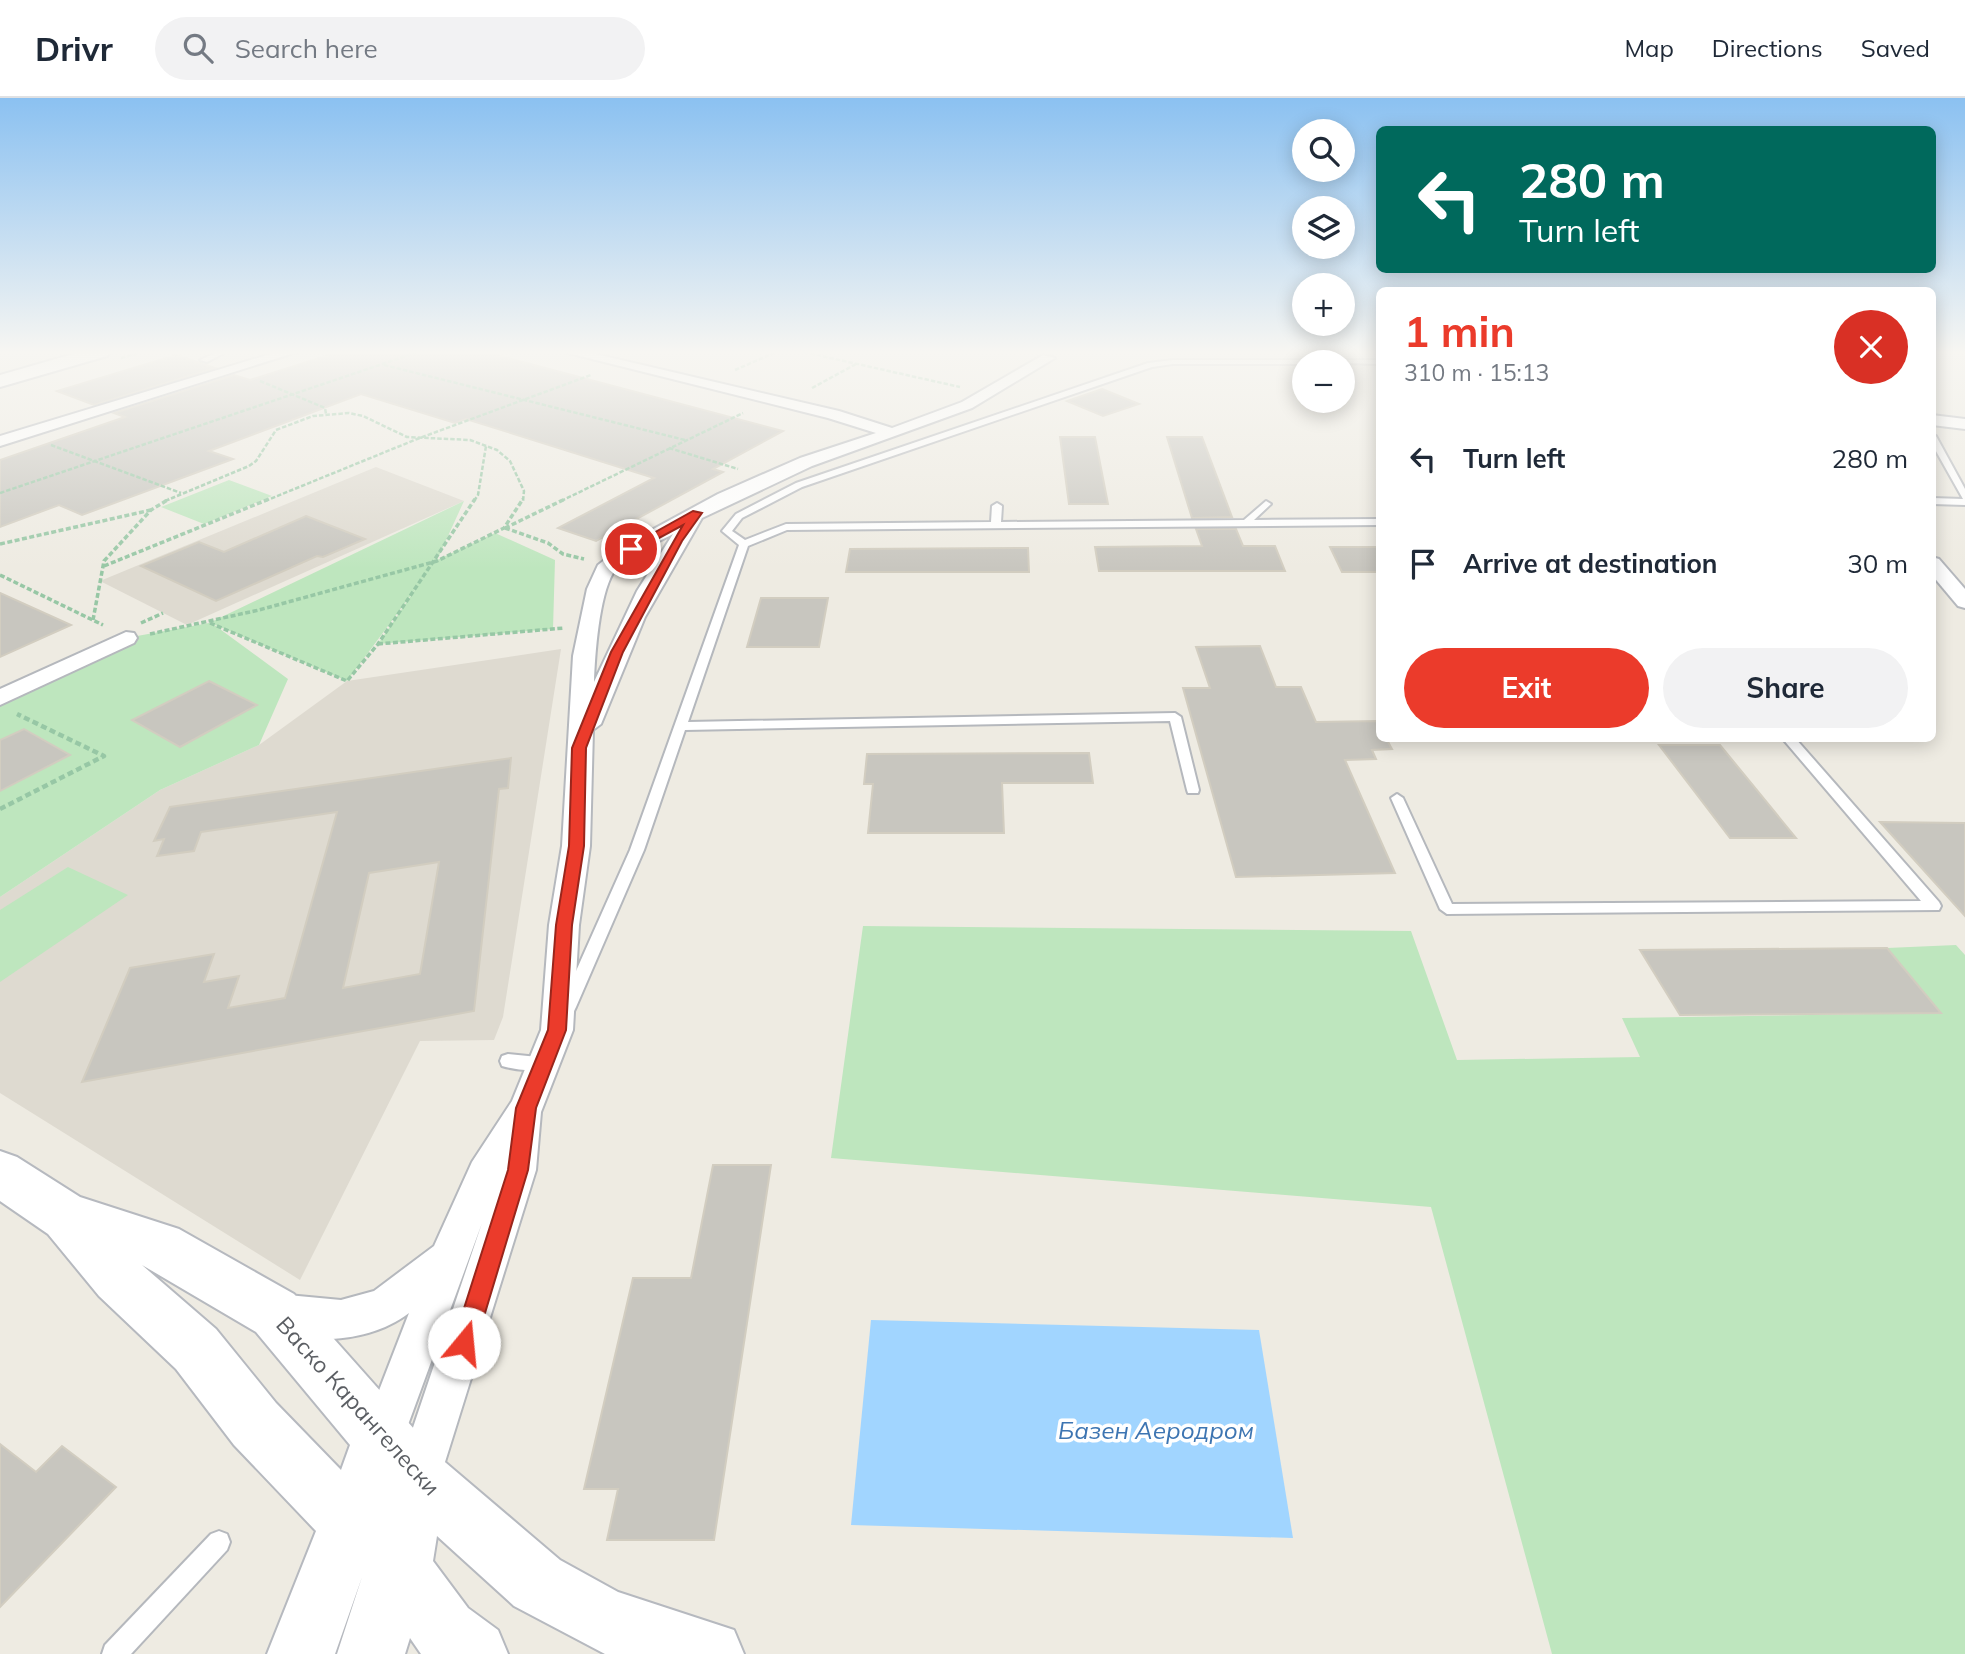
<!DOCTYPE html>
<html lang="en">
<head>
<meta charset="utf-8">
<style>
  body { margin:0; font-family:Mulish,sans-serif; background:#f2f2f3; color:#1f2937; height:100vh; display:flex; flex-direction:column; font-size:26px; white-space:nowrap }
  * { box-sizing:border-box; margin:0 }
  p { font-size:23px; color:#747a83 }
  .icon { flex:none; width:38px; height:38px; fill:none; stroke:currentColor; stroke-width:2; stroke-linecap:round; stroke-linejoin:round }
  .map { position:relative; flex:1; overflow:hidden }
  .panel { position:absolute; left:1376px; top:189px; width:560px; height:455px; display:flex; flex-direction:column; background:#fff; border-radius:10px; box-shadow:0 4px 18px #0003 }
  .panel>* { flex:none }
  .banner { position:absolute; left:1376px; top:28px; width:560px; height:147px; border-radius:10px; box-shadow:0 4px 18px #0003; background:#00695c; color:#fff; overflow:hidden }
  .fabs { position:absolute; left:1292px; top:21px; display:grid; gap:14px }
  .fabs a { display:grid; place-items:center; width:63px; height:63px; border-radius:50%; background:#fff; box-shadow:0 4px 18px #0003; font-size:35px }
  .pin { position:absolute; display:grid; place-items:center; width:60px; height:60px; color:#fff; margin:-30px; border:4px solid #fff; border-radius:50%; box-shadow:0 2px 7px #0007 }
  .me { position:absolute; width:77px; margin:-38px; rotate:17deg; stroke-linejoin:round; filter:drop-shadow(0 0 5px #0008) }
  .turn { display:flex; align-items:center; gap:24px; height:147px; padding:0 28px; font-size:32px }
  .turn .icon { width:91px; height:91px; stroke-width:2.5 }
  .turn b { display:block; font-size:49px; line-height:60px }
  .round { display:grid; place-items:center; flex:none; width:74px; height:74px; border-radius:37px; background:#f2f2f3 }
  .overview { display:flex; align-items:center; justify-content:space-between; height:119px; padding:0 28px }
  h1 { font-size:42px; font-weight:700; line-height:52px; color:#eb3b2b }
  .button { display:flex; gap:14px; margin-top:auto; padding:14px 28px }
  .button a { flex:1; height:80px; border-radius:42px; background:#eb3b2b; color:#fff; font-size:28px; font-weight:700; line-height:80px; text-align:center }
  .button a+a { background:#f2f2f3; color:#1f2937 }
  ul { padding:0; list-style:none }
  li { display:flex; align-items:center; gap:21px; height:105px; padding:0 28px }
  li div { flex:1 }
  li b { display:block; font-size:26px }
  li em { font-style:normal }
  header { display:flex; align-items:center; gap:42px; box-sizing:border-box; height:98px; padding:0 35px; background:#fff; border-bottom:2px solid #e0e1e3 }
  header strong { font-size:33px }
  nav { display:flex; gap:38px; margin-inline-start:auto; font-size:24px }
  .search { width:490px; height:63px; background:#f2f2f3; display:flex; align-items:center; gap:18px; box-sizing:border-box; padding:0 24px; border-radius:38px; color:#747a83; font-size:26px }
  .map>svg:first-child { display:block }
  .education { fill:#dedad0 }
  .green { fill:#bee6be }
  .water { fill:#a1d5ff }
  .building { fill:#c8c6bf; stroke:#d2cdc0; stroke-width:2; fill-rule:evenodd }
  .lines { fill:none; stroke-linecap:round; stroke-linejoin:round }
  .lane-casing { stroke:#b5b8bd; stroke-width:4 }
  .street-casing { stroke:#b5b8bd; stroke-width:4 }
  .secondary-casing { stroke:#b6b9bf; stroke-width:4 }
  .path-far2 { stroke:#97c7a5; stroke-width:2.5; stroke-dasharray:4.5 2; stroke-linecap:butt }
  .path-far1 { stroke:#97c7a5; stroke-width:3.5; stroke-dasharray:5 2.5; stroke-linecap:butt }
  .path { stroke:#97c7a5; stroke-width:4.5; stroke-dasharray:6 3.5; stroke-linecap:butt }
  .lane { fill:#fff; fill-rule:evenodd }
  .street { fill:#fff; fill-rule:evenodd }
  .secondary { fill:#fff; fill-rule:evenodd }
  .route { fill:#eb3b2b; stroke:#99261c; stroke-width:2 }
  .labels { text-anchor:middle; stroke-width:7; stroke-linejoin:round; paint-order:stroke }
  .near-street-label { font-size:23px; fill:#5b5e63; stroke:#fff }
  .near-water-label { font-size:24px; font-style:italic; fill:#3d75b2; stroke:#fff }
</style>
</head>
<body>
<header>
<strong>Drivr</strong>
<div class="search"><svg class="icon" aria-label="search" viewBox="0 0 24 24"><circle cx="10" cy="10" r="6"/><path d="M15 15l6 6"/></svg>Search here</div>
<nav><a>Map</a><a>Directions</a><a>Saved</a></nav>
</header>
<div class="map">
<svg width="1965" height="1556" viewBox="0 0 1965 1556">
  <rect width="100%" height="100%" fill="#eeebe2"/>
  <g class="education">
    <path d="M376 369 464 403 187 527 100 483Z"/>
    <path d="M561 551 503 919 494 942 420 943 300 1182 0 995V799L160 692 259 647 347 583Z"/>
  </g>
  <g class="green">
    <path d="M229 382 272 398 204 426 161 409Z"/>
    <path d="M464 403 437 462 495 435 555 462 553 531 378 546 417 489 347 583 213 526 288 581 259 647 160 692 0 799V600L126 540 209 525Z"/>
    <path d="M68 769 128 797 0 884V812Z"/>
    <path d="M863 828 1411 833 1457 962 1640 959 1622 920 1940 915 1887 850 1956 847 1965 857V1556H1552L1431 1109 831 1060Z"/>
  </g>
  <path class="water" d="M871 1222 1259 1232 1293 1440 851 1427Z"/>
  <g class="building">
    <path d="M338 254H485L783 333 713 371 723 374 596 443 558 430 654 380 466 321 455 325 361 296 209 353 233 361 82 417 59 407 0 429V362L125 319 114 315 234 277 250 282Z"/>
    <path d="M176 257 215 270 94 307 57 293Z"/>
    <path d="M1102 291 1139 306 1103 318 1067 303Z"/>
    <path d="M1060 339H1095L1108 406H1069Z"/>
    <path d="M1167 339H1202L1232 419 1192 420Z"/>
    <path d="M306 418 365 441 323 459 317 458 216 503 141 468 199 444 224 454Z"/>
    <path d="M1196 431H1236L1243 448H1275L1285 473H1099L1095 449 1202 448Z"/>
    <path d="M1330 449H1379V474H1342Z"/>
    <path d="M1028 450 1029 474H846L850 451Z"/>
    <path d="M0 495 71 527 0 559Z"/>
    <path d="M761 500H828L819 549H747Z"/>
    <path d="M1260 548 1276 589H1301L1316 624 1378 623 1379 640H1386L1392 651 1372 652 1376 661 1345 662 1395 775 1236 779 1183 590H1210L1196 549Z"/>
    <path d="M209 583 257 607 180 649 132 622Z"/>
    <path d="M24 631 70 657 0 693V642Z"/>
    <path d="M1659 647H1720L1796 740H1730Z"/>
    <path d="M1089 655 1093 685H1002L1004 735H868L873 686H864L867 656Z"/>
    <path d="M511 660 508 690 499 691 474 913 82 984 130 870 214 856 204 884 239 878 228 910 285 900 337 714 201 734 194 753 157 758 164 741 154 743 170 709ZM439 764 420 876 343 890 369 775Z"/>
    <path d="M1880 724 1965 725V818Z"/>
    <path d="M1887 850 1941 915 1680 917 1640 852Z"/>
    <path d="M713 1067H771L714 1442H607L618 1391H584L633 1180H691Z"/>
    <path d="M0 1346 36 1374 62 1348 116 1389 0 1509Z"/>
  </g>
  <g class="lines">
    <defs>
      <g id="lane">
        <path d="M218 254H226L207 264 200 262Z"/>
        <path d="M1173 262H1379V266L1304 264V266H1173L1152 269 802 389 742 420 732 433 745 442 786 426 991 424 992 408 997 405 1002 408 1001 424 1244 422 1266 403 1271 406 1254 422 1379 421V427L787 432 748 448 688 624 1175 615 1181 619 1199 692 1198 695H1188L1187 692 1170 623 685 632 644 752 576 909 574 913 568 915 562 913 560 909 630 752 739 447 722 433 736 416 796 385 1148 265Z"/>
        <path d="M1932 336 1936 338 1965 391V407L1932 406V400L1963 401 1932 346Z"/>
        <path d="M1782 640H1795L1939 804 1941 808 1939 812 1447 816 1440 811 1391 700 1397 696 1403 700 1452 806 1921 803Z"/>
        <path d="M508 956 548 960 550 965 548 970C535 974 515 972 502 968L500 963 502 958Z"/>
        <path d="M219 1433 227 1436 230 1444 227 1452 131 1556H102L105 1547 211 1436Z"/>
      </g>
      <g id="street">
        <path d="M277 254H297L0 348V338Z"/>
        <path d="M564 254H587L839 313 892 330 962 304 1043 257 1055 260 972 310 812 368 702 420 645 519 601 626 593 632 590 748 579 827 573 932 541 1014 536 1072 440 1380 434 1396 418 1402 402 1396 396 1380 482 1125 398 1354 383 1361 368 1354 361 1339 409 1215C370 1245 308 1248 263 1230L257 1216 263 1202 277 1196 341 1202 374 1193 434 1148 472 1064 512 1003 541 932 549 827 562 748 573 558 587 491 598 467 624 447 718 396 800 360 876 335 828 320ZM673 436 637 493 594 584C595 556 599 499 613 475 624 457 655 446 673 436Z"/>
        <path d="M1932 317 1965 321V331L1932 327Z"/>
        <path d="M1932 459 1939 461 1965 491V510L1958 508 1932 477Z"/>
        <path d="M126 534 134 535 137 540 134 545 0 607V591Z"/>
      </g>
      <g id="secondary">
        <path d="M80 254H110L107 258 0 289V277Z"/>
        <path d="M0 1053 17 1059 80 1099 179 1131 294 1196 439 1359 560 1462 618 1494 734 1532 744 1556H605L514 1508 437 1438 433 1463 468 1510 498 1532 508 1556H421L410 1540 405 1556H337L362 1479 335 1556H267L316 1433 234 1347 176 1271 99 1198 48 1136 0 1103ZM142 1167 256 1234 350 1347 341 1372 276 1305 216 1231Z"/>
      </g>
    </defs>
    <use href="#lane" class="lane-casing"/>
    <use href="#street" class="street-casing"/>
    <use href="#secondary" class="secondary-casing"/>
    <g class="path-far2">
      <path d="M804 254 960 289"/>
      <path d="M121 260 142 254"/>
      <path d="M384 267 685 342"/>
      <path d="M735 272 776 254"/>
      <path d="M260 283 325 310 326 316"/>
      <path d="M812 290 856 266"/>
      <path d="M51 347 181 395"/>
      <path d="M669 350 738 371"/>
      <path d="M0 395 418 254"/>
      <path d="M165 403 249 368 256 363 276 332 313 318 349 315 363 318 407 339 470 342 497 352 510 363 524 393 523 403"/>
      <path d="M265 403 417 341 591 277"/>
      <path d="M474 403 478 397 486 348"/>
      <path d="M561 403 743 315"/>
    </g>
    <g class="path-far1">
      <path d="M505 430 565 401"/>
      <path d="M505 430 548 445 563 456 584 461"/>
      <path d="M0 446 151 412"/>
      <path d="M104 468 269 401"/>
      <path d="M0 477 103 527"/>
      <path d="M93 522 104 463 151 412 169 401"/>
      <path d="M141 525 163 515"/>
      <path d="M210 525 347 583 378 546 475 401"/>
      <path d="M150 536 259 512 437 463 504 430 523 401"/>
      <path d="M378 546 564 530"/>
    </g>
    <path class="path" d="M0 711 104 658 17 616"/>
    <use href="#lane" class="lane"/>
    <use href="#street" class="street"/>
    <use href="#secondary" class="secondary"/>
  </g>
  <linearGradient id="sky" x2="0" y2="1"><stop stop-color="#8bc1f1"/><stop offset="0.54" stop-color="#f7f6f2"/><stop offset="1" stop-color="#f7f6f2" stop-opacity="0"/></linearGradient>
  <rect width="1965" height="471" fill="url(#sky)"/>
  <path class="route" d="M693 413 702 415 682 443 623 554 586 650 584 748 572 827 566 932 536 1010 528 1072 476 1245 473 1253 464 1256 456 1253 453 1245 508 1072 516 1010 548 932 556 827 569 748 572 650 611 554 683 427 635 453 625 451Z"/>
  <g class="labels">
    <g class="near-street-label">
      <text transform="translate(358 1308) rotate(48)" y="8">Васко Карангелески</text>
    </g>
    <g class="near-water-label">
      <text x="1156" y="1341">Базен Аеродром</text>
    </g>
  </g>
</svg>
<div class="fabs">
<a><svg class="icon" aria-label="search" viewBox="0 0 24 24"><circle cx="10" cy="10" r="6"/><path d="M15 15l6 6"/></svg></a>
<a><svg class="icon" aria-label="layers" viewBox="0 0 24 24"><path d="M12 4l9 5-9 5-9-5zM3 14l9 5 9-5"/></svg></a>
<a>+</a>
<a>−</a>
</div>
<div class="pin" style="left:631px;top:451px;background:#d93025"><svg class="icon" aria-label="arrive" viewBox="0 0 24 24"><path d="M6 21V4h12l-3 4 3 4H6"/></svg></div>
<svg class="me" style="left:464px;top:1245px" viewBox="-20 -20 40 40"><circle r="19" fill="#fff"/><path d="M0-13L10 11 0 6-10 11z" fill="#eb3b2b"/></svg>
<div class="banner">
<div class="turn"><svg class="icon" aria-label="left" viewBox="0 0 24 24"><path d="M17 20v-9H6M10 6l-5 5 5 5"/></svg><div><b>280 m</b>Turn left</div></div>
</div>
<section class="panel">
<div class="overview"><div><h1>1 min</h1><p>310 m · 15:13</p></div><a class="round" style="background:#d93025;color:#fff"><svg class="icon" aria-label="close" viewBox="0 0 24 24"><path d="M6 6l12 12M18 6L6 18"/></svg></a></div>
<ul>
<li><svg class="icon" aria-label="left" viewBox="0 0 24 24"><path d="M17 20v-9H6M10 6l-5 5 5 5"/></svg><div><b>Turn left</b></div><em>280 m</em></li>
<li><svg class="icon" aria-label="arrive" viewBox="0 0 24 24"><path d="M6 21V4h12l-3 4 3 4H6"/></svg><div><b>Arrive at destination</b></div><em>30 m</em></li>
</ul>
<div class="button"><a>Exit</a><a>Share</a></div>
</section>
</div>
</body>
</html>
